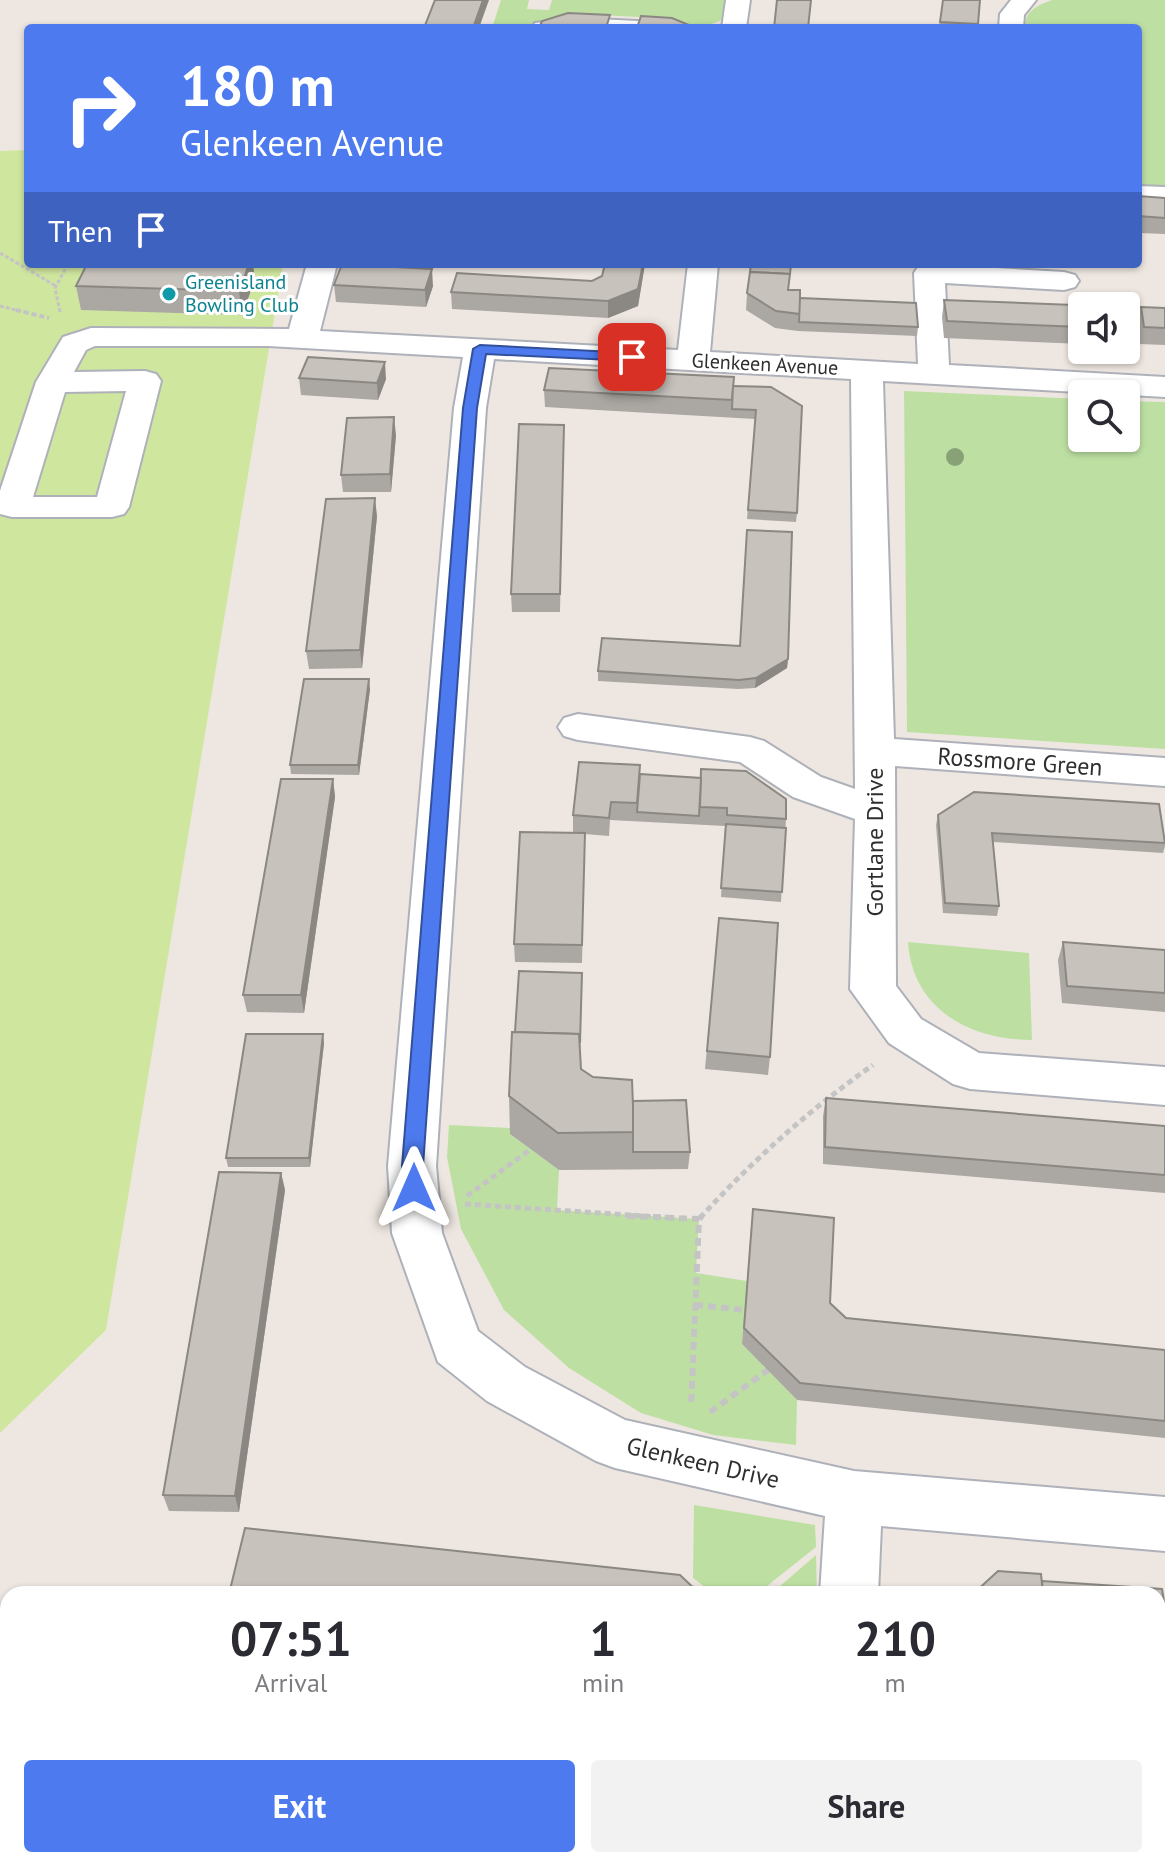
<!DOCTYPE html>
<html lang="en">
<head>
<meta charset="utf-8">
<style>
  body { margin:0; font-family:"PT Sans",sans-serif; background:#f2f2f3; color:#2b2b33; height:100vh; display:flex; flex-direction:column; font-size:30px; white-space:nowrap }
  * { box-sizing:border-box; margin:0 }
  p { font-size:26px; color:#7c7c81 }
  .icon { flex:none; width:44px; height:44px; fill:none; stroke:currentColor; stroke-width:2; stroke-linecap:round; stroke-linejoin:round }
  .map { position:relative; flex:1; overflow:hidden }
  .sheet { position:absolute; left:0px; top:1586px; width:1166px; height:282px; display:flex; flex-direction:column; background:#fff; border-radius:24px 24px 0 0; box-shadow:0 2px 6px #0004 }
  .sheet>* { flex:none }
  .guide { position:absolute; left:24px; top:24px; width:1118px; height:244px; border-radius:8px; box-shadow:0 2px 6px #0004; background:#4d7bef; color:#fff; overflow:hidden }
  .tools { position:absolute; left:1068px; top:292px; display:grid; gap:16px }
  .tools a { display:grid; place-items:center; width:72px; height:72px; border-radius:8px; background:#fff; box-shadow:0 2px 6px #0004; font-size:40px }
  .pin { position:absolute; display:grid; place-items:center; width:68px; height:68px; color:#fff; margin:-34px; border-radius:16px; box-shadow:0 4px 12px #0006 }
  .me { position:absolute; width:88px; margin:-44px; rotate:0deg; stroke-linejoin:round; filter:drop-shadow(0 0 6px #0008) }
  .turn { display:flex; align-items:center; gap:28px; height:168px; padding:0 24px; font-size:36px }
  .turn .icon { width:104px; height:104px; stroke-width:2.5 }
  .turn b { display:block; font-size:56px; line-height:68px }
  .then { display:flex; align-items:center; height:76px; padding:0 24px; background:#0003; gap:16px; font-size:30px }
  .eta { display:flex; justify-content:space-evenly; align-items:center; height:136px; text-align:center }
  .eta b { font-size:48px; font-weight:700; line-height:56px }
  .action { display:flex; gap:16px; margin-top:auto; padding:16px 24px }
  .action a { flex:1; height:92px; border-radius:8px; background:#4d7bef; color:#fff; font-size:32px; font-weight:700; line-height:92px; text-align:center }
  .action a+a { background:#f2f2f3; color:#2b2b33 }
  .map>svg:first-child { display:block }
  .green { fill:#bde0a2 }
  .pitch { fill:#cfe69f }
  .lines { fill:none; stroke-linecap:round; stroke-linejoin:round }
  .minor-casing { stroke:#aeb1b9; stroke-width:4 }
  .path-far3 { stroke:#c4c4c4; stroke-width:3; stroke-dasharray:4 2; stroke-linecap:butt }
  .path-far2 { stroke:#c4c4c4; stroke-width:4; stroke-dasharray:5 3; stroke-linecap:butt }
  .path-far1 { stroke:#c4c4c4; stroke-width:5; stroke-dasharray:6 4; stroke-linecap:butt }
  .path { stroke:#c4c4c4; stroke-width:6; stroke-dasharray:8 5; stroke-linecap:butt }
  .minor { fill:#fff; fill-rule:evenodd }
  .tree { fill:#89a177 }
  .wall { fill:#aba7a2 }
  .shaded-wall { fill:#8b8884 }
  .building { fill:#c7c2bc; stroke:#8b8884; stroke-width:2 }
  .route { fill:#4d7bef; stroke:#32509b; stroke-width:2 }
  .culture-dot { fill:#0f9aa8; stroke:#fff; stroke-width:3 }
  .labels { text-anchor:middle; stroke-width:6; stroke-linejoin:round; paint-order:stroke }
  .far-culture-label { font-size:20px; fill:#0d838f; stroke:#fff; text-anchor:start }
  .far-street-label { font-size:20px; fill:#2e2e2e; stroke:#fff }
  .street-label { font-size:24px; fill:#2e2e2e; stroke:#fff }
</style>
</head>
<body>
<div class="map">
<svg width="1165" height="1867" viewBox="0 0 1165 1867">
  <rect width="100%" height="100%" fill="#eee7e1"/>
  <g class="green">
    <path d="M501 0H529L527 9 549 10 552 0H732L729 15C713 28 692 28 675 19L600 15 521 28H492Z"/>
    <path d="M1052 0H1165V187L1138 185V28H1025C1024 11 1038 5 1052 0Z"/>
    <path d="M904 391 1082 399V438H1126V401L1165 402V749L907 732Z"/>
    <path d="M908 942 1029 953 1032 1040C970 1040 912 1009 908 942Z"/>
    <path d="M449 1125 510 1128V1134L559 1170 557 1210 699 1219 696 1273 747 1281 742 1344 797 1400 796 1445 713 1435 641 1413 569 1368 504 1310 461 1229 447 1157Z"/>
    <path d="M694 1505 815 1525 816 1547 757 1594H714L693 1578Z"/>
    <path d="M816 1555 817 1594H771Z"/>
  </g>
  <path class="pitch" d="M28 150V264H283L106 1330 0 1433V151Z"/>
  <g class="lines">
    <defs>
      <g id="minor">
        <path d="M726 0H750L746 28H722Z"/>
        <path d="M1011 0H1036L1024 15 1023 28H999L1000 14Z"/>
        <path d="M577 18 637 21 646 23 649 28H532L535 23Z"/>
        <path d="M1138 186 1165 187V203L1138 202Z"/>
        <path d="M307 264H337L320 331 678 350 688 264H718L710 352 918 364 914 273 918 267 929 264 1064 272 1075 275 1079 281 1075 287 1064 290 945 283 949 365 1165 377V397L883 381 894 739 1165 758V786L895 766 896 986 921 1019 979 1053 1165 1067V1105L970 1089 953 1084 889 1043 850 989 855 819 793 797 740 762 578 740 564 736 558 727 564 718 578 714 750 737 764 741 821 777 855 789 851 379 494 359 486 408 436 1166 442 1233 478 1331 525 1367 625 1420 854 1471 1165 1497V1551L881 1526 878 1594H820L825 1516 615 1468 596 1461 487 1401 438 1362 392 1233 388 1166 454 408 463 357 268 346H95L86 350 74 372 145 371 156 374 161 381 129 507 124 514 112 517H12L0 514V491L36 382 63 337 91 328 289 329ZM126 391 97 497H33L65 392Z"/>
        <path d="M207 1860H333L336 1867H210Z"/>
        <rect x="804" y="1860" width="64" height="7"/>
      </g>
    </defs>
    <use href="#minor" class="minor-casing"/>
    <g class="path-far3">
      <path d="M0 253 56 286"/>
      <path d="M0 306 24 312"/>
      <path d="M60 312 55 288 68 264"/>
    </g>
    <path class="path-far2" d="M16 310 49 318"/>
    <g class="path-far1">
      <path d="M467 1196 531 1149"/>
      <path d="M465 1204 675 1218"/>
      <path d="M700 1218C753 1160 809 1110 873 1065"/>
    </g>
    <g class="path">
      <path d="M627 1216 699 1219 691 1407"/>
      <path d="M699 1219 702 1216"/>
      <path d="M695 1305 745 1310"/>
      <path d="M710 1412 768 1370"/>
    </g>
    <use href="#minor" class="minor"/>
  </g>
  <circle class="tree" cx="955" cy="457" r="9"/>
  <g class="wall">
    <path d="M943 0H980L977 28H939Z"/>
    <path d="M1138 196 1165 198V234L1138 233Z"/>
    <path d="M605 264H645L638 306 608 318 452 309 451 292 592 281 602 276Z"/>
    <path d="M992 264H1063L1062 268Z"/>
    <path d="M255 279 242 315 81 310 76 286Z"/>
    <path d="M334 285 433 286 426 307 336 302Z"/>
    <path d="M788 290 800 298 918 327 917 336 798 331 775 328 746 310 747 293Z"/>
    <path d="M944 300 1082 306V344L944 338 942 317Z"/>
    <path d="M1141 307 1165 308V345L1140 344 1137 324Z"/>
    <path d="M299 378 386 379 378 400 301 395Z"/>
    <path d="M771 387 797 513 796 522 747 519 755 419 545 407 544 390 733 394Z"/>
    <path d="M564 425 560 612H512L511 594Z"/>
    <path d="M396 435 391 492H343L341 475Z"/>
    <path d="M377 516 362 668 309 669 306 651Z"/>
    <path d="M788 659 787 668 755 688 738 689 598 681V671Z"/>
    <path d="M370 689 359 775 291 774 290 765Z"/>
    <path d="M640 774 786 819 781 902 721 897 725 826 610 820 609 836 585 834 582 963 515 962 514 944 573 833V815Z"/>
    <path d="M333 779 335 797 304 1013 247 1012 243 995Z"/>
    <path d="M938 815 1165 839V846L1163 853 993 842 999 906 997 916 943 913 936 825Z"/>
    <path d="M719 918 770 1057 768 1075 705 1069Z"/>
    <path d="M1063 942 1165 950V1012L1062 1003 1058 960Z"/>
    <path d="M582 991 580 1051 581 1069 633 1101 690 1152 688 1169 559 1170 510 1134 509 1096 515 1032Z"/>
    <path d="M324 1043 310 1167H228L226 1158Z"/>
    <path d="M826 1098 1165 1126V1193L823 1164V1116Z"/>
    <path d="M281 1173 285 1190 239 1512 169 1511 163 1495Z"/>
    <path d="M751 1227 846 1318 1165 1350V1438L797 1400 742 1344Z"/>
    <path d="M998 1571 1041 1574 1042 1581 1162 1589 1165 1608V1675L1158 1674V1594H973Z"/>
  </g>
  <g class="shaded-wall">
    <path d="M483 0H489L479 28H473Z"/>
    <path d="M249 264H253L255 279 242 315 239 291Z"/>
    <path d="M643 264H645L638 306 608 318V301Z"/>
    <path d="M432 269 433 286 426 307 425 290Z"/>
    <path d="M385 362 386 379 378 400 377 383Z"/>
    <path d="M394 417 396 435 391 492 390 474Z"/>
    <path d="M375 498 377 516 362 668 360 650Z"/>
    <path d="M788 659 787 668 755 688 756 678Z"/>
    <path d="M369 679 370 689 359 775 358 765Z"/>
    <path d="M333 779 335 797 304 1013 301 995Z"/>
    <path d="M323 1034 324 1043 310 1167 309 1158Z"/>
    <path d="M281 1173 285 1190 239 1512 235 1496Z"/>
  </g>
  <g class="building">
    <path d="M435 0H483L473 28H424Z"/>
    <path d="M777 0H811L808 28H774Z"/>
    <path d="M943 0H980L978 24 940 22Z"/>
    <path d="M568 13 610 15 606 28H539L542 21Z"/>
    <path d="M641 16 672 18 696 28H637Z"/>
    <path d="M1138 196 1165 198V218L1138 216Z"/>
    <path d="M87 264H249L239 291 76 286Z"/>
    <path d="M342 264 432 269 425 290 334 285Z"/>
    <path d="M605 264H643L638 289 608 301 451 292 457 273 592 281 602 276Z"/>
    <path d="M751 264H791L790 274 750 272Z"/>
    <path d="M750 272 790 274 788 290H800V314L776 311 747 293Z"/>
    <path d="M800 298 916 303 918 327 799 322Z"/>
    <path d="M944 300 1100 306H1082V327L1031 325 947 321Z"/>
    <path d="M1141 307 1165 308V328L1144 327Z"/>
    <path d="M308 357 385 362 377 383 299 378Z"/>
    <path d="M549 368 734 377 732 400 544 390Z"/>
    <path d="M733 386 771 387 802 406 797 513 748 510 756 410 732 409Z"/>
    <path d="M394 417 390 474 341 475 347 418Z"/>
    <path d="M519 424 564 425 560 594H511Z"/>
    <path d="M375 498 360 650 306 651 326 499Z"/>
    <path d="M747 530 792 532 788 659 756 678 739 680 598 671 602 638 740 646Z"/>
    <path d="M304 679H369L358 765H290Z"/>
    <path d="M579 762 640 765 637 803 611 802 609 818 573 815Z"/>
    <path d="M701 769 746 771 786 799V819L727 815V808L700 807Z"/>
    <path d="M640 774 701 778 699 816 637 812Z"/>
    <path d="M281 779H333L301 995H243Z"/>
    <path d="M974 792 1159 804 1165 843 992 833 999 906 945 903 938 815Z"/>
    <path d="M726 824 786 828 782 892 721 888Z"/>
    <path d="M520 832 585 833 582 945 514 944Z"/>
    <path d="M719 918 778 923 770 1057 707 1051Z"/>
    <path d="M1063 942 1165 950V993L1067 986Z"/>
    <path d="M519 971 582 973 580 1043 579 1034 515 1032Z"/>
    <path d="M512 1032 579 1034 581 1069 593 1077 632 1080 634 1132 558 1133 509 1096Z"/>
    <path d="M246 1034H323L309 1158H226Z"/>
    <path d="M826 1098 1165 1126V1175L825 1147Z"/>
    <path d="M686 1100 690 1152H633V1101Z"/>
    <path d="M219 1172 281 1173 235 1496 163 1495Z"/>
    <path d="M753 1209 834 1218 830 1303 846 1318 1165 1350V1421L800 1383 744 1328Z"/>
    <path d="M245 1528 680 1575 700 1594H229Z"/>
    <path d="M998 1571 1041 1574 1043 1594H973Z"/>
    <path d="M1042 1581 1162 1589 1165 1608V1667L1158 1666V1594H1043Z"/>
    <rect x="958" y="1860" width="85" height="7"/>
  </g>
  <path class="route" d="M480 345 632 353 639 357 632 361 486 354 477 408 423 1166 424 1188 421 1194 414 1197 407 1194 402 1166 463 408 473 349Z"/>
  <circle class="culture-dot" cx="169" cy="294" r="8"/>
  <g class="labels">
    <g class="far-culture-label">
      <text x="185" y="289">Greenisland<tspan x="185" dy="23">Bowling Club</tspan></text>
    </g>
    <g class="far-street-label">
      <text transform="translate(765 364) rotate(3)" y="7">Glenkeen Avenue</text>
    </g>
    <g class="street-label">
      <text transform="translate(1020 762) rotate(4)" y="8">Rossmore Green</text>
      <text transform="translate(875 842) rotate(-90)" y="8">Gortlane Drive</text>
      <text transform="translate(703 1463) rotate(13)" y="8">Glenkeen Drive</text>
    </g>
  </g>
</svg>
<div class="tools">
<a><svg class="icon" aria-label="sound" viewBox="0 0 24 24"><path d="M4 9h4l5-4v14l-5-4H4zM17 9q2 3 0 6"/></svg></a>
<a><svg class="icon" aria-label="search" viewBox="0 0 24 24"><circle cx="10" cy="10" r="6"/><path d="M15 15l6 6"/></svg></a>
</div>
<div class="pin" style="left:632px;top:357px;background:#d93025"><svg class="icon" aria-label="arrive" viewBox="0 0 24 24"><path d="M6 21V4h12l-3 4 3 4H6"/></svg></div>
<svg class="me" style="left:414px;top:1188px" viewBox="-20 -20 40 40"><path d="M0-17L14 15 0 8-14 15z" fill="#4d7bef" stroke="#fff" stroke-width="4"/></svg>
<div class="guide">
<div class="turn"><svg class="icon" aria-label="right" viewBox="0 0 24 24"><path d="M7 20v-9h11M14 6l5 5-5 5"/></svg><div><b>180 m</b>Glenkeen Avenue</div></div>
<div class="then">Then<svg class="icon" aria-label="arrive" viewBox="0 0 24 24"><path d="M6 21V4h12l-3 4 3 4H6"/></svg></div>
</div>
<section class="sheet">
<div class="eta">
<div><b>07:51</b><p>Arrival</p></div>
<div><b>1</b><p>min</p></div>
<div><b>210</b><p>m</p></div>
</div>
<div class="action"><a>Exit</a><a>Share</a></div>
</section>
</div>
</body>
</html>
